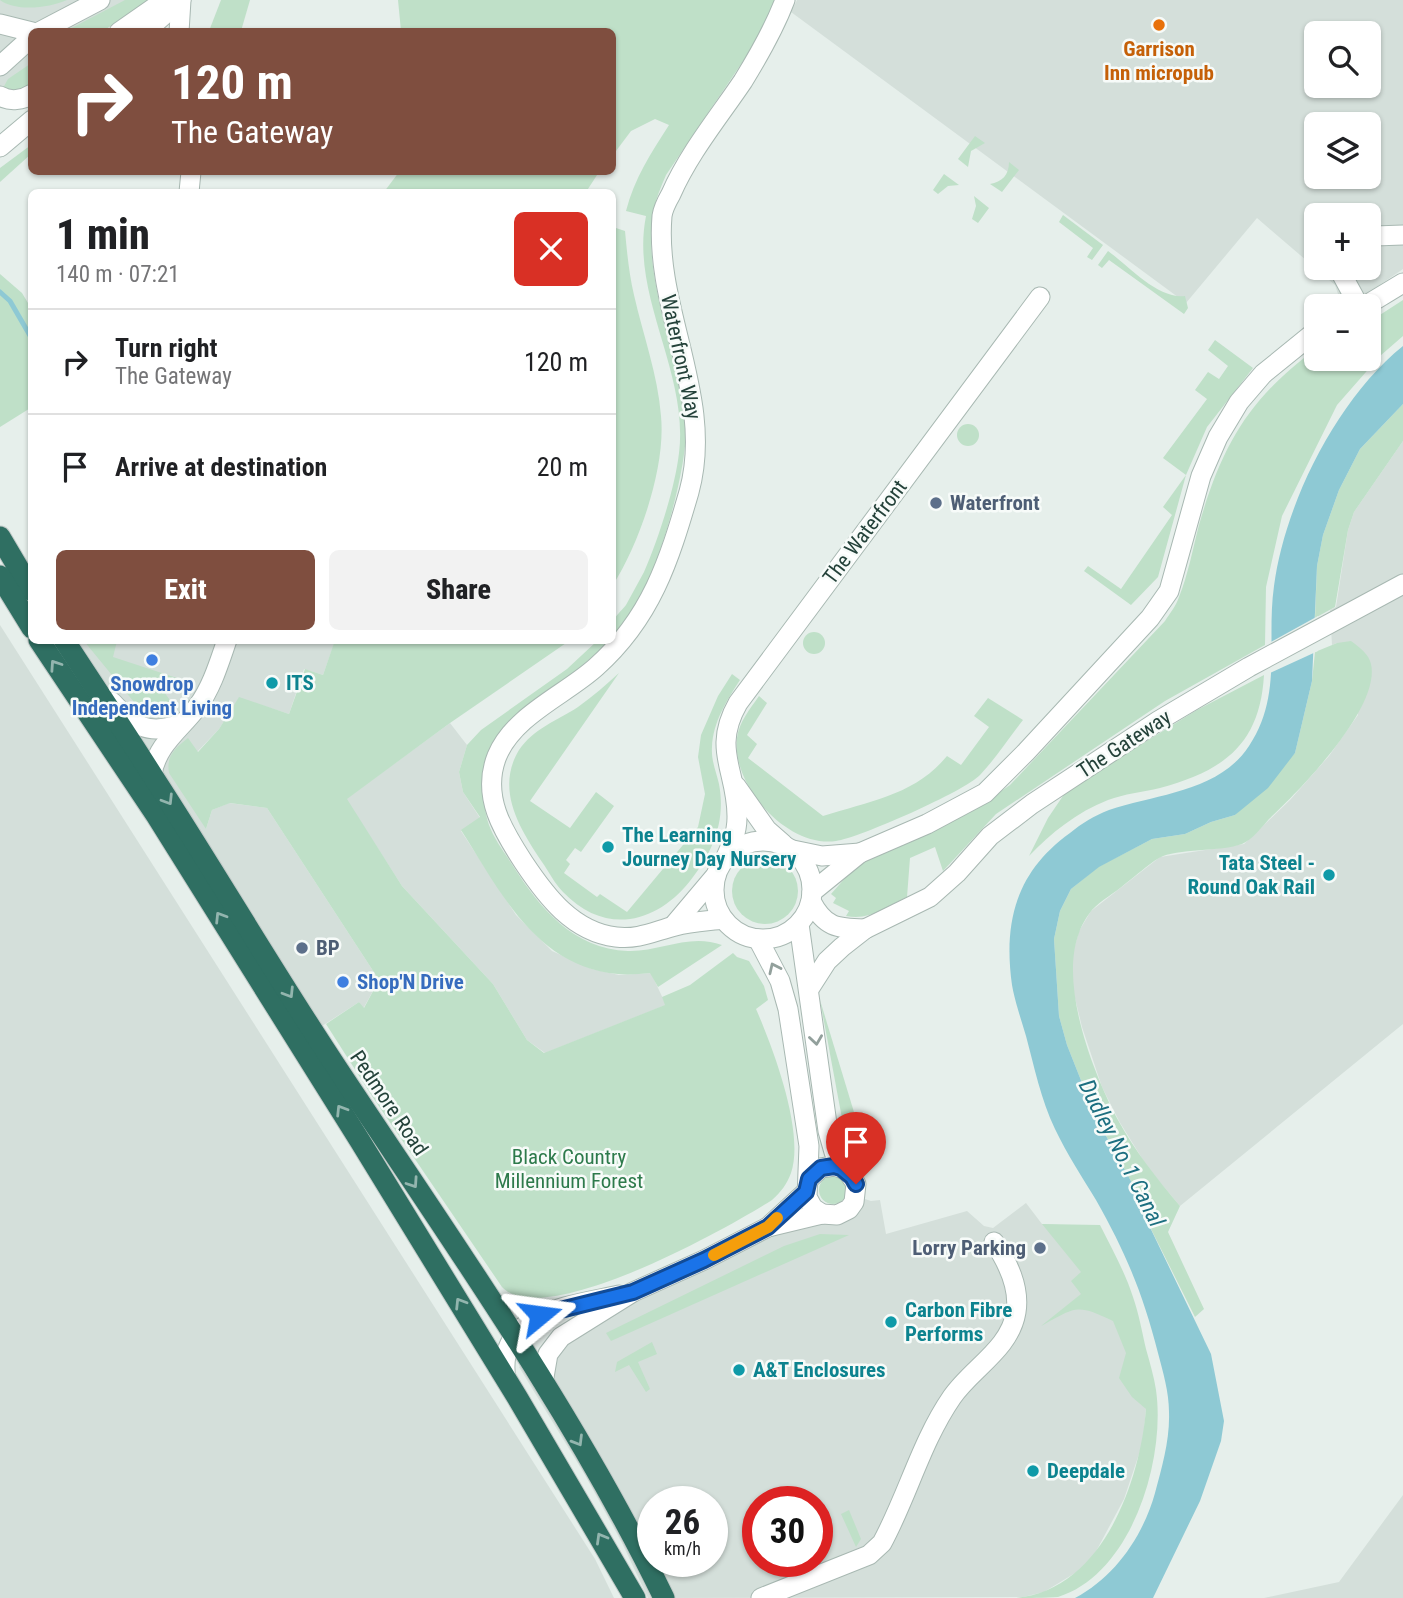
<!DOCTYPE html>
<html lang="en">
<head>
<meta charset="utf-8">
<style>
  body { margin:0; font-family:"Roboto Condensed",sans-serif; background:#f2f2f2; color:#202124; height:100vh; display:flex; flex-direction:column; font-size:26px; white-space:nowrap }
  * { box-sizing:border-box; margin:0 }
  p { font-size:23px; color:#757577 }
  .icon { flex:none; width:38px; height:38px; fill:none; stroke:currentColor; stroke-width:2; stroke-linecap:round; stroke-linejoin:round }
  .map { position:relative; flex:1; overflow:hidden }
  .sheet { position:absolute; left:28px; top:189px; width:588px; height:455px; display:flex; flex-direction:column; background:#fff; border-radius:10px; box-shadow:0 2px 5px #0004 }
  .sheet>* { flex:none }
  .top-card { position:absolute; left:28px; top:28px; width:588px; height:147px; border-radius:10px; box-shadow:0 2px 5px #0004; background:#7f4e3f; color:#fff; overflow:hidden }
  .fabs { position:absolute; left:1304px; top:21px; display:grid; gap:14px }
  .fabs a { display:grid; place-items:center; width:77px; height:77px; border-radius:10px; background:#fff; box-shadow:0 2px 5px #0004; font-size:35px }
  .speed { position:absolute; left:637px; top:1486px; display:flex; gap:14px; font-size:35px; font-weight:700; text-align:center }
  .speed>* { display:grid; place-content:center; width:91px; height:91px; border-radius:50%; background:#fff; box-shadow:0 2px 5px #0004; line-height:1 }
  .speed small { font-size:18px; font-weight:400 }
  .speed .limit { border:10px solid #d22; background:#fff; color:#111 }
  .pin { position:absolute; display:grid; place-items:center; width:60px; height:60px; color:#fff; margin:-72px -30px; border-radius:50% 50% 50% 0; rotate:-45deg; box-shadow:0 0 7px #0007 }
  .pin .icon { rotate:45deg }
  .me { position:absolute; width:77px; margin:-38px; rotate:74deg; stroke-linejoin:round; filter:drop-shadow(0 0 5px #0008) }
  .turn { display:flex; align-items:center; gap:24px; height:147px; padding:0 28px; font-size:32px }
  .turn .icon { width:91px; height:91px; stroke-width:2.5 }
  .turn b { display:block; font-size:49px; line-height:60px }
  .round { display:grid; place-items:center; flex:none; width:74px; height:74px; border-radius:10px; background:#f2f2f2 }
  .summary { display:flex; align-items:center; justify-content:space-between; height:119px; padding:0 28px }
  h1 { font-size:42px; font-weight:800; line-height:52px }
  .cta { display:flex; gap:14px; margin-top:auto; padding:14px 28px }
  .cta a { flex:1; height:80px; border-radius:10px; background:#7f4e3f; color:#fff; font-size:28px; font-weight:800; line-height:80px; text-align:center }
  .cta a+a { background:#f2f2f2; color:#202124 }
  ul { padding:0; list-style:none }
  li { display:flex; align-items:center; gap:21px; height:105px; padding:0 28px; border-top:2px solid #e0e0e0 }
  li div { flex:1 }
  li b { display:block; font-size:26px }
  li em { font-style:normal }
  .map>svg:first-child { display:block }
  .built { fill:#d4dfda; fill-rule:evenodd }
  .green { fill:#bfe0c8 }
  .water { fill:#8ec9d4 }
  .pier { fill:#e6efeb }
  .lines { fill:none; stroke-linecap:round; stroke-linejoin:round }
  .stream { stroke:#8ec9d4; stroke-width:5 }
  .minor-casing { stroke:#a8b8b2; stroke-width:21 }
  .highway-casing { stroke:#c2cac8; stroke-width:23 }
  .minor { stroke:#fff; stroke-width:19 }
  .highway { stroke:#2f6f62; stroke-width:21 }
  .oneway { stroke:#93b5ae }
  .oneway2 { stroke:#92a09c }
  .route-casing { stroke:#114b97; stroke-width:18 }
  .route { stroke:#1a73e8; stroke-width:12 }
  .slow { stroke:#f59e0b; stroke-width:12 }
  .food-dot { fill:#e8710a; stroke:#f7fbf9; stroke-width:2.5 }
  .service-dot { fill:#5c6f8a; stroke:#f7fbf9; stroke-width:2.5 }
  .shop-dot { fill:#3f7fe0; stroke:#f7fbf9; stroke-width:2.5 }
  .culture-dot { fill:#0f9aa8; stroke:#f7fbf9; stroke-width:2.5 }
  .labels { text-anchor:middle; stroke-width:5; stroke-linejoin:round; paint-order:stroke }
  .food-label { font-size:21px; font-weight:bold; fill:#c56008; stroke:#f7fbf9 }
  .street-label { font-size:21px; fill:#24423a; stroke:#f7fbf9 }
  .service-label { font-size:21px; font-weight:bold; fill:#4e5e75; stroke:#f7fbf9; text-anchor:start }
  .culture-label { font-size:21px; font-weight:bold; fill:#0d838f; stroke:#f7fbf9; text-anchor:start }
  .shop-label { font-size:21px; font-weight:bold; fill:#366cbe; stroke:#f7fbf9 }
  .park-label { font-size:21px; fill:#2d7a4b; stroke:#f7fbf9 }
  .water-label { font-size:23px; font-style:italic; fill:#1c6f80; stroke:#f7fbf9 }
</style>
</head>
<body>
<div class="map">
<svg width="1403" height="1598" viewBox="0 0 1403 1598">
  <rect width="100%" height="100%" fill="#e6efeb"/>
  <g class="built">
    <path d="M0 0H139L88 31 32 32 31 73 0 102Z"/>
    <path d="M797 0H1403V269L1349 306H1342L1335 285 1257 218 1186 303 791 12ZM1316 33H1368V86H1316ZM1316 124H1368V177H1316ZM1316 215H1368V268H1316Z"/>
    <path d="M1403 441V1024L1180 1206 1148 1168 1119 1121 1102 1087 1082 1027 1071 982 1072 956 1079 931 1091 911 1160 857 1244 844 1290 800 1329 756 1358 715 1337 643 1332 645 1330 610 1336 607 1348 530 1354 512Z"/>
    <path d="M0 625 595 1559 614 1598H0Z"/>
    <path d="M51 641H335L323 675 304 669 289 714 239 698 219 729 197 752 188 739 206 829 212 810 229 803 267 808 379 980 363 1009 359 1002 305 1037Z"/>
    <path d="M450 723 467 745 459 772 463 792 480 818 461 831 516 915 552 951 592 969 619 975 651 973 666 1005 545 1053 527 1040 493 984 402 886 346 799Z"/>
    <path d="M856 1196 871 1201 880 1200 886 1234 967 1211 984 1226 993 1228 1026 1203 1042 1224 1077 1226 1107 1272 1146 1409 1143 1442 1124 1499 1093 1557 1080 1570 1044 1592 1023 1597 648 1598 622 1543 585 1475 519 1367 528 1358 633 1292 822 1214ZM653 1502H712V1561H653ZM758 1502H817V1561H758Z"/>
    <path d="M1403 1495V1598H1264L1339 1582Z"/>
  </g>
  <g class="green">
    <path d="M0 0H67C49 8 16 12 0 0Z"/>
    <path d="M125 0H151L103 31 64 32Z"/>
    <path d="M221 0H250L241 31H209Z"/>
    <path d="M398 0H776L754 45 666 175C661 187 656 198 654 210 644 259 663 315 674 362 679 381 685 400 686 420 689 466 659 568 635 608 629 619 620 628 613 638 613 633 611 626 613 622 615 616 622 610 626 605 632 594 638 583 644 572 658 540 675 488 679 453 689 372 630 296 646 216L626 211C634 179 651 153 669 125L655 119 631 131 613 155 612 32 401 31Z"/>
    <path d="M30 64H31V83C22 89 14 94 3 88L8 79Z"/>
    <path d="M975 136 985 143 971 151 968 167 958 159Z"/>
    <path d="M31 145V154L0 182V168Z"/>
    <path d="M1009 162 1019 170 1002 192 990 184C1002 182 1009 175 1009 162Z"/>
    <path d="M399 172H599L586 192H384Z"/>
    <path d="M944 174 959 185 948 186 938 194 933 190Z"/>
    <path d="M974 196 989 208 978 223 972 219 976 206Z"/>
    <path d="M1063 215 1103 245 1092 260 1087 257 1093 248 1059 222Z"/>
    <path d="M613 227 625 231C627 252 629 274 634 295 643 335 658 375 661 416 666 467 640 542 613 585Z"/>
    <path d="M1108 251C1129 266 1157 299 1185 296L1188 308 1184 314 1109 260 1102 268 1098 265Z"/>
    <path d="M0 274 22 293 31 308 32 407 0 427Z"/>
    <path d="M1403 300V336L1380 356 1337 405 1282 516 1266 587 1265 645 1165 701 996 814 943 871 935 847 910 858 907 897C887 907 869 921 846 916L849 911 833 903 836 898 831 894 854 868 872 855 974 810 1010 785 1165 621C1170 613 1176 606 1179 597 1188 575 1193 548 1199 525 1222 445 1249 398 1316 349V359H1368L1369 322Z"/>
    <path d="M1215 340 1253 368 1207 427 1186 475 1158 577 1131 605 1084 571 1088 566 1121 589 1172 515 1163 507 1186 475 1163 458 1207 399 1195 390 1208 372 1219 379 1228 366 1208 350Z"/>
    <path d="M1403 404V441L1354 512 1348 530 1335 607 1315 618 1317 566 1323 535 1339 490 1360 449Z"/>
    <circle cx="968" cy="435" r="11"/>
    <circle cx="814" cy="643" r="11"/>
    <path d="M335 640 569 641 450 723 347 799 402 886 493 984 527 1040 544 1053 665 1005 662 997 690 985 733 953 737 957 749 961 764 986 768 1000 756 1009C773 1048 805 1132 791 1173 787 1184 781 1192 772 1200 728 1228 544 1331 502 1287L372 1096 326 1024 359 1002 364 1008 379 980 267 808 230 803 212 810 206 829 169 773C166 756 175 748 188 738L198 752 219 729 239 697 289 714 305 669 323 675Z"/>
    <path d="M84 641H117L113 657 177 678 164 692 175 707C163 713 156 719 143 713Z"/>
    <path d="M597 641H610L559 686 483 783C484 797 484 811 489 825 494 839 505 853 513 866 540 908 573 949 628 951 660 952 689 933 722 945L658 987 650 973C640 974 628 975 618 974 536 967 500 891 461 830L480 817 463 792 459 772 467 745 481 730 567 669Z"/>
    <path d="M1351 641C1359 647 1369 654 1371 664 1381 708 1299 791 1269 819 1262 827 1252 840 1242 844 1221 852 1177 848 1159 858 1147 865 1136 876 1125 884 1115 893 1101 900 1092 910 1087 916 1081 926 1079 933 1059 985 1093 1073 1118 1120 1135 1151 1157 1179 1180 1206L1168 1232 1204 1309 1195 1317 1145 1217 1142 1201 1100 1125 1086 1093 1067 1045 1059 1016 1054 939 1060 911 1071 889 1098 867 1152 839 1185 834 1211 822 1235 815 1295 753 1312 681 1315 652 1337 643Z"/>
    <path d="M619 673 530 801 570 828 596 792 614 806 581 852 575 848 566 860 570 864 564 873 597 897 600 894 627 912 698 827 705 794 698 757 701 735 718 696 732 674 740 680C727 700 713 722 712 747 711 760 716 771 719 784 726 821 713 852 690 881 655 925 604 935 563 892 555 884 549 872 542 862 520 829 495 790 519 750 533 729 558 720 578 707 593 696 606 685 619 673Z"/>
    <path d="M1264 675C1260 745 1223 771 1160 788 1143 792 1124 794 1108 800 1077 812 1051 833 1029 856L1048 818 1067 790 1197 710Z"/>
    <path d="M759 696 767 703 747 735 757 744 748 758 823 816C870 801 915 795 947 756L961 765 989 727 974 716 988 698 1023 720C1009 738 996 758 980 775 965 791 859 838 836 841 787 848 731 785 737 738 739 722 750 709 759 696Z"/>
    <circle cx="765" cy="891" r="33"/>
    <path d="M820 1000 870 1165 866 1164 846 1140Z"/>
    <circle cx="833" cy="1190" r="14"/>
    <path d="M1042 1224 1100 1225C1112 1249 1125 1272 1133 1297 1139 1314 1142 1332 1146 1349 1150 1363 1154 1377 1156 1390 1166 1459 1132 1574 1058 1597 1045 1598 1028 1598 1015 1598 1102 1591 1140 1482 1146 1409L1132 1397 1119 1378 1126 1353 1113 1321C1076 1303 1076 1307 1041 1326L1081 1294 1071 1281 1081 1272Z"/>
    <path d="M820 1234 849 1235 611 1341 606 1333 784 1246Z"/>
    <path d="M652 1342 657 1354 638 1362 650 1389 646 1392 629 1365 615 1372 617 1362Z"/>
    <path d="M849 1510 861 1539 856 1547 841 1514Z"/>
  </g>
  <path class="water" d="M1403 346V404L1360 449 1339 490 1323 535 1317 566 1312 681 1295 753 1268 788 1235 815 1211 822 1185 834 1152 839 1099 867 1071 889 1060 911 1054 939 1059 1016 1067 1045 1086 1093 1100 1125 1142 1201 1145 1217 1211 1354 1224 1421 1221 1441 1200 1501 1153 1598H1075C1115 1577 1143 1536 1155 1493 1162 1467 1170 1440 1169 1412 1169 1392 1163 1372 1158 1353 1143 1294 1126 1253 1096 1200 1082 1177 1067 1154 1055 1129 1041 1100 1034 1066 1026 1036 1021 1019 1015 1002 1012 985 1003 921 1017 871 1070 833 1082 823 1094 816 1109 810 1156 794 1219 792 1249 746 1283 695 1266 643 1274 586 1285 503 1337 399 1403 346Z"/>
  <path class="pier" d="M1318 616V651L1268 674 1269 643Z"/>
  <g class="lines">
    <path class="stream" d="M0 292 10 301 32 339"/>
    <defs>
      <g id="minor">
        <path d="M0 24 32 32"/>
        <path d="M39 32 100 0"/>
        <path d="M119 32 165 0"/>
        <path d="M145 32 181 0"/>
        <path d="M179 32 181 0"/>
        <path d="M0 66 32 37"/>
        <path d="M0 96C10 102 23 100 32 94"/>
        <path d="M0 147 32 120"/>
        <path d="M189 192 191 172"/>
        <path d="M1368 239 1375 236 1403 235"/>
        <path d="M1343 268 1341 273 1359 306"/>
        <path d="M1365 306 1403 283"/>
        <path d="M112 702C134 726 148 736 180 724"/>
        <path d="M152 774C157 744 181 729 198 706 212 687 219 663 227 640"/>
        <path d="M736 786 767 830 783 844"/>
        <circle cx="763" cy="890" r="49"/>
        <path d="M793 850 822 856 860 853"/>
        <path d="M725 859C731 846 737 833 737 818 738 772 711 750 738 703L1040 297"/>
        <path d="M812 892 860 853 927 824 985 793 1026 752 1150 618 1169 591 1201 476 1218 437 1239 402 1263 374 1316 331"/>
        <path d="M811 901C825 928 837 928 865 929"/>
        <path d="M723 919C708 921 690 922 675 926 655 931 638 940 616 937 573 932 546 896 524 863 503 831 481 796 497 756 514 715 565 695 596 667 651 618 669 561 689 492 715 398 654 310 662 216 663 208 667 201 671 194 689 153 718 118 743 81 759 55 774 29 785 0"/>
        <path d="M799 924 828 1131 834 1152 841 1168"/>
        <path d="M673 926 716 875"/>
        <path d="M758 939 780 981 788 1009 809 1146 807 1197 813 1208 822 1214"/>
        <path d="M809 989 827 961 842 947 865 929 930 897 957 873 990 836 1032 804 1158 721 1249 667 1403 584"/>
        <path d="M768 1227 806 1192"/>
        <path d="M506 1380C495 1312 570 1306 619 1295"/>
        <path d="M543 1383 548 1354 561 1337 633 1292 704 1260 768 1227 822 1214 837 1215 849 1209 854 1202 856 1184 848 1172 841 1168 834 1166 821 1168 809 1179"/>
        <path d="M761 1598 869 1555 882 1543C908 1495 921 1442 952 1397 972 1368 1010 1349 1016 1312 1020 1287 1008 1263 994 1242"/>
      </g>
      <g id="highway">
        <path d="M0 537 32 591"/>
        <path d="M0 576 32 628"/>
        <path d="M39 640 156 815 360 1141 517 1397 635 1598"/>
        <path d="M64 640C94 686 125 732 154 778 217 875 275 975 339 1071 453 1243 574 1413 664 1598"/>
      </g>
    </defs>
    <use href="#minor" class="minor-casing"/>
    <use href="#highway" class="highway-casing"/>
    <use href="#minor" class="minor"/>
    <use href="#highway" class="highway"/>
  </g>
  <defs><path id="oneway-chevron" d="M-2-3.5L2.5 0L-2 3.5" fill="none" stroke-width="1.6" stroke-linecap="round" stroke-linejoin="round" transform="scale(1.75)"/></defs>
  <g class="oneway">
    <use href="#oneway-chevron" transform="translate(55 665) rotate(-124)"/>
    <use href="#oneway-chevron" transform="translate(168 800) rotate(58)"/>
    <use href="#oneway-chevron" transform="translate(220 917) rotate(-122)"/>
    <use href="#oneway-chevron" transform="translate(289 993) rotate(58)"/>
    <use href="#oneway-chevron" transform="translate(341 1110) rotate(-122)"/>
    <use href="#oneway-chevron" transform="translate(413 1183) rotate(56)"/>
    <use href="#oneway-chevron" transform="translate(460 1303) rotate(-122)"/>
    <use href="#oneway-chevron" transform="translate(578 1441) rotate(59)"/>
    <use href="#oneway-chevron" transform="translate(601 1538) rotate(-120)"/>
  </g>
  <g class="oneway2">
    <use href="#oneway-chevron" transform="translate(774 968) rotate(-115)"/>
    <use href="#oneway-chevron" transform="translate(816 1040) rotate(82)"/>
  </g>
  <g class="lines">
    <defs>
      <path id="route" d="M540 1315 633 1292 704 1260 768 1227 806 1192 809 1179 821 1168 834 1166 841 1168 852 1177 856 1184"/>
    </defs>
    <use href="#route" class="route-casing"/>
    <use href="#route" class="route"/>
    <path class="slow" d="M714 1255 768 1227 777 1218"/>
  </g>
  <circle class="food-dot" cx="1159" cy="25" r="7"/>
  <g class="service-dot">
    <circle cx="936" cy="503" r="7"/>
    <circle cx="302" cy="948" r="7"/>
    <circle cx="1040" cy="1248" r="7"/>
  </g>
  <g class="shop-dot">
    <circle cx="152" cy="660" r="7"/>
    <circle cx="343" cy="982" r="7"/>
  </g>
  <g class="culture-dot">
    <circle cx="272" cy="683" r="7"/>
    <circle cx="608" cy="847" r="7"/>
    <circle cx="1329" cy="875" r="7"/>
    <circle cx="891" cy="1322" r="7"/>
    <circle cx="739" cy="1370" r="7"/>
    <circle cx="1033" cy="1471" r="7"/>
  </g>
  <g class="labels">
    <g class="food-label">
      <text x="1159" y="56">Garrison<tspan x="1159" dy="24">Inn micropub</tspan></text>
    </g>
    <g class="street-label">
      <text transform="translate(681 357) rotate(78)" y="7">Waterfront Way</text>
      <text transform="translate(865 532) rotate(-53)" y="7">The Waterfront</text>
      <text transform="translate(1124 744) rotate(-33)" y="7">The Gateway</text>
      <text transform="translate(389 1103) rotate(56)" y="7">Pedmore Road</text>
    </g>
    <g class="service-label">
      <text x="950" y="510">Waterfront</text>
      <text x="316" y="955">BP</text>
      <text x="1026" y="1255" text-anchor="end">Lorry Parking</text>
    </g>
    <g class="culture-label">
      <text x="286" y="690">ITS</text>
      <text x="622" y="842">The Learning<tspan x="622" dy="24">Journey Day Nursery</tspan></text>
      <text x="1315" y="870" text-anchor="end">Tata Steel -<tspan x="1315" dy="24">Round Oak Rail</tspan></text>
      <text x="905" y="1317">Carbon Fibre<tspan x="905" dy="24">Performs</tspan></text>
      <text x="753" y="1377">A&amp;T Enclosures</text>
      <text x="1047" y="1478">Deepdale</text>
    </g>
    <g class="shop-label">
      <text x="152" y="691">Snowdrop<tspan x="152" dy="24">Independent Living</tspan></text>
      <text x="357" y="989" text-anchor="start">Shop'N Drive</text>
    </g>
    <g class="park-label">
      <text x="569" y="1164">Black Country<tspan x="569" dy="24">Millennium Forest</tspan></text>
    </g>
    <g class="water-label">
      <text transform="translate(1122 1153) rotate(63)" y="8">Dudley No.1 Canal</text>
    </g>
  </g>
</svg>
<div class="fabs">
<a><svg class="icon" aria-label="search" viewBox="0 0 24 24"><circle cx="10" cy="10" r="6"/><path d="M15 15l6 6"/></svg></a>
<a><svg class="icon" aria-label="layers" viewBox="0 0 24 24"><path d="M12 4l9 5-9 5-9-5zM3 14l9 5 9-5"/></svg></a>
<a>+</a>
<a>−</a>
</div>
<div class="speed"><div>26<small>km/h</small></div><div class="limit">30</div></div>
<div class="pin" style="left:856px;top:1184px;background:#d93025"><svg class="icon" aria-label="arrive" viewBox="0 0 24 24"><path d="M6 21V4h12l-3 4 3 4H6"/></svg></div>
<svg class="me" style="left:540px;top:1315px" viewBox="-20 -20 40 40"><path d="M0-17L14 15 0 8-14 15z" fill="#1a73e8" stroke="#fff" stroke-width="4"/></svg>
<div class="top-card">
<div class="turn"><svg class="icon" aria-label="right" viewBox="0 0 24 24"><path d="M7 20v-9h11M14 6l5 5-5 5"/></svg><div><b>120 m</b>The Gateway</div></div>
</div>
<section class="sheet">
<div class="summary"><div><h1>1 min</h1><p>140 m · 07:21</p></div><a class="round" style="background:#d93025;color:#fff"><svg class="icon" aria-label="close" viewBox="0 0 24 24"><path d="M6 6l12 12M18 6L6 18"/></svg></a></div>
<ul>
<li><svg class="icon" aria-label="right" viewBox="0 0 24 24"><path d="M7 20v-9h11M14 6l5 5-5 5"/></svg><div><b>Turn right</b><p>The Gateway</p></div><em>120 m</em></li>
<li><svg class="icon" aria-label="arrive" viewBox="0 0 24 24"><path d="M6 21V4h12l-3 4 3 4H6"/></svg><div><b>Arrive at destination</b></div><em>20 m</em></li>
</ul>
<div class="cta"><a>Exit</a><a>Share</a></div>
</section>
</div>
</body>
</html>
